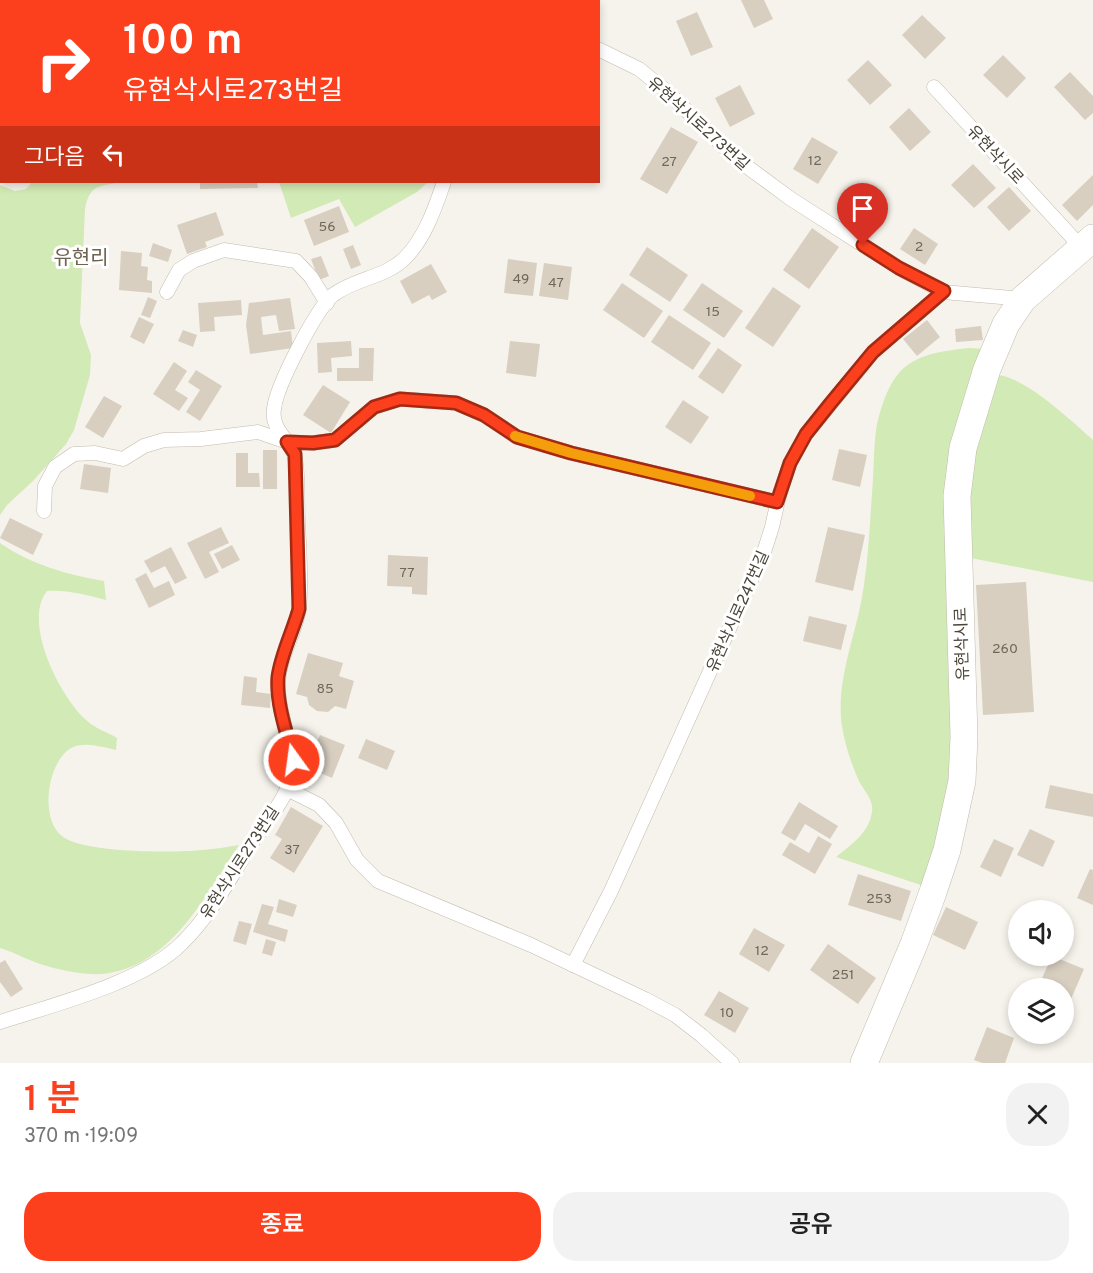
<!DOCTYPE html>
<html lang="ko">
<head>
<meta charset="utf-8">
<style>
  body { margin:0; font-family:Overpass,"Noto Sans KR",sans-serif; background:#f2f2f2; color:#222; height:100vh; display:flex; flex-direction:column; font-size:22px; white-space:nowrap }
  * { box-sizing:border-box; margin:0 }
  p { font-size:20px; color:#767676 }
  .icon { flex:none; width:33px; height:33px; fill:none; stroke:currentColor; stroke-width:2; stroke-linecap:round; stroke-linejoin:round }
  .map { position:relative; height:1063px; overflow:hidden }
  .side { display:flex; flex-direction:column; background:#fff; flex:1 }
  .side>* { flex:none }
  .banner { position:absolute; left:0px; top:0px; width:600px; height:183px; box-shadow:0 3px 9px #0003; background:#fc3f1d; color:#fff; overflow:hidden }
  .buttons { position:absolute; left:1008px; top:900px; display:grid; gap:12px }
  .buttons a { display:grid; place-items:center; width:66px; height:66px; border-radius:50%; background:#fff; box-shadow:0 3px 9px #0003; font-size:30px }
  .pin { position:absolute; display:grid; place-items:center; width:51px; height:51px; color:#fff; margin:-62px -26px; border-radius:50% 50% 50% 0; rotate:-45deg; box-shadow:0 0 6px #0007 }
  .pin .icon { rotate:45deg }
  .me { position:absolute; width:66px; margin:-33px; rotate:346deg; stroke-linejoin:round; filter:drop-shadow(0 0 4px #0008) }
  .turn { display:flex; align-items:center; gap:21px; height:126px; padding:0 24px; font-size:27px }
  .turn .icon { width:78px; height:78px; stroke-width:2.5 }
  .turn b { display:block; font-size:42px; line-height:51px }
  .then { display:flex; align-items:center; height:57px; padding:0 24px; background:#0003; gap:12px; font-size:22px }
  .round { display:grid; place-items:center; flex:none; width:63px; height:63px; border-radius:24px; background:#f2f2f2 }
  .head { display:flex; align-items:center; justify-content:space-between; height:102px; padding:0 24px }
  h1 { font-size:36px; font-weight:600; line-height:45px; color:#fc3f1d }
  .cta { display:flex; gap:12px; margin-top:auto; padding:12px 24px }
  .cta a { flex:1; height:69px; border-radius:24px; background:#fc3f1d; color:#fff; font-size:24px; font-weight:600; line-height:69px; text-align:center }
  .cta a+a { background:#f2f2f2; color:#222 }
  .map>svg:first-child { display:block }
  .green { fill:#d2eab5 }
  .building { fill:#d8cfc1 }
  .lines { fill:none; stroke-linecap:round; stroke-linejoin:round }
  .lane-casing { stroke:#c2bbae; stroke-width:15 }
  .street-casing { stroke:#c2bbae; stroke-width:28 }
  .lane { stroke:#fff; stroke-width:14 }
  .street { stroke:#fff; stroke-width:27 }
  .route-casing { stroke:#a42913; stroke-width:15 }
  .route { stroke:#fc3f1d; stroke-width:10 }
  .slow { stroke:#f59e0b; stroke-width:10 }
  .labels { text-anchor:middle; stroke-width:6; stroke-linejoin:round; paint-order:stroke }
  .number-label { font-size:14px; fill:#6e675b }
  .street-label { font-size:16px; fill:#4b4439; stroke:#fff }
  .quarter-label { font-size:20px; fill:#6e6250; stroke:#fff }
</style>
</head>
<body>
<div class="map">
<svg width="1093" height="1063" viewBox="0 0 1093 1063">
  <rect width="100%" height="100%" fill="#f6f3ec"/>
  <g class="green">
    <path d="M32 182H120C98 187 90 184 85 209L80 323 91 355 90 375 83 399 74 430 66 444 33 481 7 505 0 515V185L15 191 26 189Z"/>
    <path d="M279 182H428L417 192 355 227 339 199 291 218Z"/>
    <path d="M969 348 986 349 969 396 954 706 947 797 924 886 836 857C852 844 869 833 872 812 874 799 863 790 858 779 850 760 843 739 841 718 838 676 855 637 862 597 869 558 870 518 873 479 874 461 874 442 877 424 881 407 887 388 898 374 916 353 944 351 969 348Z"/>
    <path d="M996 375C1023 375 1072 421 1093 440V582L966 557 972 451Z"/>
    <path d="M0 543C30 564 68 575 104 581L106 600C86 595 68 590 47 591 22 622 60 696 85 719 94 728 107 732 117 738L116 750C103 747 84 741 71 748 47 762 39 820 63 837 85 853 174 853 203 850 215 849 227 847 239 845 206 895 170 968 102 974 85 975 64 971 47 966 31 962 16 953 0 948Z"/>
  </g>
  <g class="building">
    <path d="M741 0H764L773 19 754 28Z"/>
    <path d="M697 12 713 47 691 56 676 21Z"/>
    <path d="M922 15 946 38 925 59 902 35Z"/>
    <path d="M1003 55 1026 78 1007 98 983 75Z"/>
    <path d="M868 60 892 85 870 105 847 80Z"/>
    <path d="M1070 72 1093 96V113L1085 120 1054 87Z"/>
    <path d="M740 85 755 114 730 127 715 98Z"/>
    <path d="M909 108 931 132 910 151 889 127Z"/>
    <path d="M671 127 698 142 667 194 640 179Z"/>
    <path d="M812 137 838 152 818 184 793 169Z"/>
    <path d="M973 164 996 188 974 208 951 185Z"/>
    <path d="M1093 175V205L1077 221 1062 205Z"/>
    <path d="M200 182H257L258 188 200 189Z"/>
    <path d="M1009 187 1031 211 1009 231 987 207Z"/>
    <path d="M339 206 349 232 314 246 304 220Z"/>
    <path d="M216 212 224 235 205 242 207 247 187 254 177 225Z"/>
    <path d="M812 228 839 247 809 289 783 270Z"/>
    <path d="M914 228 938 244 925 265 900 249Z"/>
    <path d="M153 243 172 250 168 262 149 256Z"/>
    <path d="M353 245 361 265 351 269 343 249Z"/>
    <path d="M647 247 688 275 670 302 629 275Z"/>
    <path d="M121 251 142 253 141 266 148 267 147 280 152 281V293L119 290Z"/>
    <path d="M321 256 329 276 319 280 311 259Z"/>
    <path d="M508 259 537 263 533 296 504 293Z"/>
    <path d="M544 263 572 267 568 300 539 296Z"/>
    <path d="M431 264 447 292 432 300 429 295 412 304 400 281Z"/>
    <path d="M622 283 663 311 644 338 603 310Z"/>
    <path d="M702 283 743 311 724 338 683 310Z"/>
    <path d="M773 287 801 306 773 347 745 328Z"/>
    <path d="M148 297 157 301 150 318 141 315Z"/>
    <path d="M290 298 295 329 279 331 276 315 261 317 263 335 291 331 293 348 250 354 246 325 249 303Z"/>
    <path d="M241 300 242 315 214 317 215 331 200 332 198 303Z"/>
    <path d="M669 315 711 343 693 370 651 342Z"/>
    <path d="M139 317 154 324 144 344 130 337Z"/>
    <path d="M927 320 940 337 917 356 903 339Z"/>
    <path d="M981 326 983 340 956 342 955 329Z"/>
    <path d="M183 330 197 335 193 347 178 341Z"/>
    <path d="M351 341 352 356 331 358 332 372 318 373 317 343Z"/>
    <path d="M510 341 540 344 536 377 506 373Z"/>
    <path d="M359 348H374L373 381H337V368H359Z"/>
    <path d="M718 348 742 365 723 394 698 377Z"/>
    <path d="M174 362 187 371 175 390 188 398 179 411 153 394Z"/>
    <path d="M196 370 222 386 200 421 186 412 200 390 188 382Z"/>
    <path d="M323 385 350 402 331 433 303 415Z"/>
    <path d="M104 396 122 406 103 438 85 427Z"/>
    <path d="M683 400 709 417 691 444 665 427Z"/>
    <path d="M839 449 867 455 860 487 832 480Z"/>
    <rect x="263" y="450" width="14" height="39"/>
    <path d="M236 453H248V473H259L260 487H236Z"/>
    <path d="M84 464 111 468 108 493 80 489Z"/>
    <path d="M10 518 43 534 33 555 0 538Z"/>
    <path d="M221 527 229 543 209 552 219 572 205 579 187 543Z"/>
    <path d="M828 527 865 535 853 591 815 582Z"/>
    <path d="M232 545 240 560 222 569 214 554Z"/>
    <path d="M171 547 187 578 175 584 165 566 151 573 144 561Z"/>
    <path d="M388 555 428 557 427 595 412 594V587L387 586Z"/>
    <path d="M146 573 154 588 169 581 175 595 149 608 135 579Z"/>
    <path d="M1026 582 1034 712 983 715 976 585Z"/>
    <path d="M809 616 847 625 841 650 803 641Z"/>
    <path d="M308 653 343 663 339 676 354 681 346 709 335 706 328 712 317 711 309 705 307 697 296 694Z"/>
    <path d="M244 676 257 678 256 692 271 694 270 708 241 705Z"/>
    <path d="M320 735 345 745 332 778 307 767Z"/>
    <path d="M366 739 395 751 387 770 358 758Z"/>
    <path d="M1050 785 1093 794V817L1045 808Z"/>
    <path d="M799 802 838 826 830 839 805 824 795 841 781 833Z"/>
    <path d="M291 807 323 826 294 873 270 858 282 839 275 835Z"/>
    <path d="M1030 829 1055 841 1043 867 1017 855Z"/>
    <path d="M818 836 832 844 815 874 782 855 790 842 809 853Z"/>
    <path d="M994 839 1014 848 1001 877 980 867Z"/>
    <path d="M1090 869 1093 870V905L1077 898Z"/>
    <path d="M858 874 911 891 901 921 848 905Z"/>
    <path d="M279 899 297 905 293 917 276 912Z"/>
    <path d="M262 904 274 907 268 924 288 930 285 942 253 932Z"/>
    <path d="M946 907 978 922 965 950 933 935Z"/>
    <path d="M239 921 252 924 246 945 233 941Z"/>
    <path d="M754 928 785 945 769 972 739 954Z"/>
    <path d="M266 939 276 942 272 956 262 953Z"/>
    <path d="M828 944 876 978 858 1004 810 970Z"/>
    <path d="M1052 956 1084 969 1071 999 1064 996V988H1047L1039 985Z"/>
    <path d="M5 960 23 989 11 997 0 982V963Z"/>
    <path d="M719 991 749 1008 735 1033 704 1015Z"/>
    <path d="M987 1027 1014 1038 1005 1063H982L974 1060Z"/>
  </g>
  <g class="lines">
    <defs>
      <g id="lane">
        <path d="M598 49 639 69 665 90 738 160 791 199 899 268 943 292 1023 299"/>
        <path d="M934 87 1082 248"/>
        <path d="M167 292 179 270 193 261 224 250 296 261 311 277 327 303"/>
        <path d="M44 511 45 486 55 467 74 454 95 453 123 459 144 446 164 440 201 439 258 432 287 442 313 443 335 440 374 407 400 399 456 403 484 415 517 437 571 453 777 502"/>
        <path d="M287 789 319 805 336 823 357 860 378 881 531 945 645 999 675 1015 701 1035 732 1063"/>
        <path d="M573 965 611 891 765 549 772 527 779 496 790 463 806 434 873 352 943 292"/>
        <path d="M0 1022C53 1005 144 982 182 943 211 915 232 875 253 841 269 818 294 790 294 760 293 754 290 745 288 739 283 719 276 696 279 675 282 652 296 632 299 608 302 580 299 550 298 522 297 506 299 464 293 452 286 437 271 428 274 409 276 387 316 309 333 295 355 278 385 278 405 258 425 238 435 208 444 182"/>
      </g>
      <path id="street" d="M864 1063 914 944 933 892 947 850 962 781 964 737 957 496 963 448 987 369 1006 324 1023 299 1093 238"/>
    </defs>
    <use href="#lane" class="lane-casing"/>
    <use href="#street" class="street-casing"/>
    <use href="#lane" class="lane"/>
    <use href="#street" class="street"/>
  </g>
  <g class="lines">
    <defs>
      <path id="route" d="M294 760C287 734 276 704 278 677 281 654 293 631 299 609L295 454 287 442 313 443 335 440 374 407 400 399 456 403 484 415 517 437 571 453 777 502 790 463 806 434 830 404 873 352 944 291 899 268 863 245"/>
    </defs>
    <use href="#route" class="route-casing"/>
    <use href="#route" class="route"/>
    <path class="slow" d="M515 436 571 453 750 496"/>
  </g>
  <g class="labels">
    <g class="number-label">
      <text x="815" y="165">12</text>
      <text x="669" y="166">27</text>
      <text x="327" y="231">56</text>
      <text x="919" y="251">2</text>
      <text x="521" y="283">49</text>
      <text x="556" y="287">47</text>
      <text x="713" y="316">15</text>
      <text x="407" y="577">77</text>
      <text x="1005" y="653">260</text>
      <text x="325" y="693">85</text>
      <text x="292" y="854">37</text>
      <text x="879" y="903">253</text>
      <text x="762" y="955">12</text>
      <text x="843" y="979">251</text>
      <text x="727" y="1017">10</text>
    </g>
    <g class="street-label">
      <text transform="translate(699 123) rotate(42)" y="6">유현삭시로273번길</text>
      <text transform="translate(996 154) rotate(47)" y="6">유현삭시로</text>
      <text transform="translate(737 611) rotate(-66)" y="6">유현삭시로247번길</text>
      <text transform="translate(961 644) rotate(-92)" y="6">유현삭시로</text>
      <text transform="translate(239 862) rotate(-57)" y="6">유현삭시로273번길</text>
    </g>
    <g class="quarter-label">
      <text x="81" y="264">유현리</text>
    </g>
  </g>
</svg>
<div class="buttons">
<a><svg class="icon" aria-label="sound" viewBox="0 0 24 24"><path d="M4 9h4l5-4v14l-5-4H4zM17 9q2 3 0 6"/></svg></a>
<a><svg class="icon" aria-label="layers" viewBox="0 0 24 24"><path d="M12 4l9 5-9 5-9-5zM3 14l9 5 9-5"/></svg></a>
</div>
<div class="pin" style="left:863px;top:245px;background:#d93025"><svg class="icon" aria-label="arrive" viewBox="0 0 24 24"><path d="M6 21V4h12l-3 4 3 4H6"/></svg></div>
<svg class="me" style="left:294px;top:760px" viewBox="-20 -20 40 40"><circle r="17" fill="#fc3f1d" stroke="#fff" stroke-width="3"/><path d="M0-11L8 9 0 5-8 9z" fill="#fff"/></svg>
<div class="banner">
<div class="turn"><svg class="icon" aria-label="right" viewBox="0 0 24 24"><path d="M7 20v-9h11M14 6l5 5-5 5"/></svg><div><b>100 m</b>유현삭시로273번길</div></div>
<div class="then">그다음<svg class="icon" aria-label="left" viewBox="0 0 24 24"><path d="M17 20v-9H6M10 6l-5 5 5 5"/></svg></div>
</div>
</div>
<section class="side">
<div class="head"><div><h1>1 분</h1><p>370 m · 19:09</p></div><a class="round"><svg class="icon" aria-label="close" viewBox="0 0 24 24"><path d="M6 6l12 12M18 6L6 18"/></svg></a></div>
<div class="cta"><a>종료</a><a>공유</a></div>
</section>
</body>
</html>
